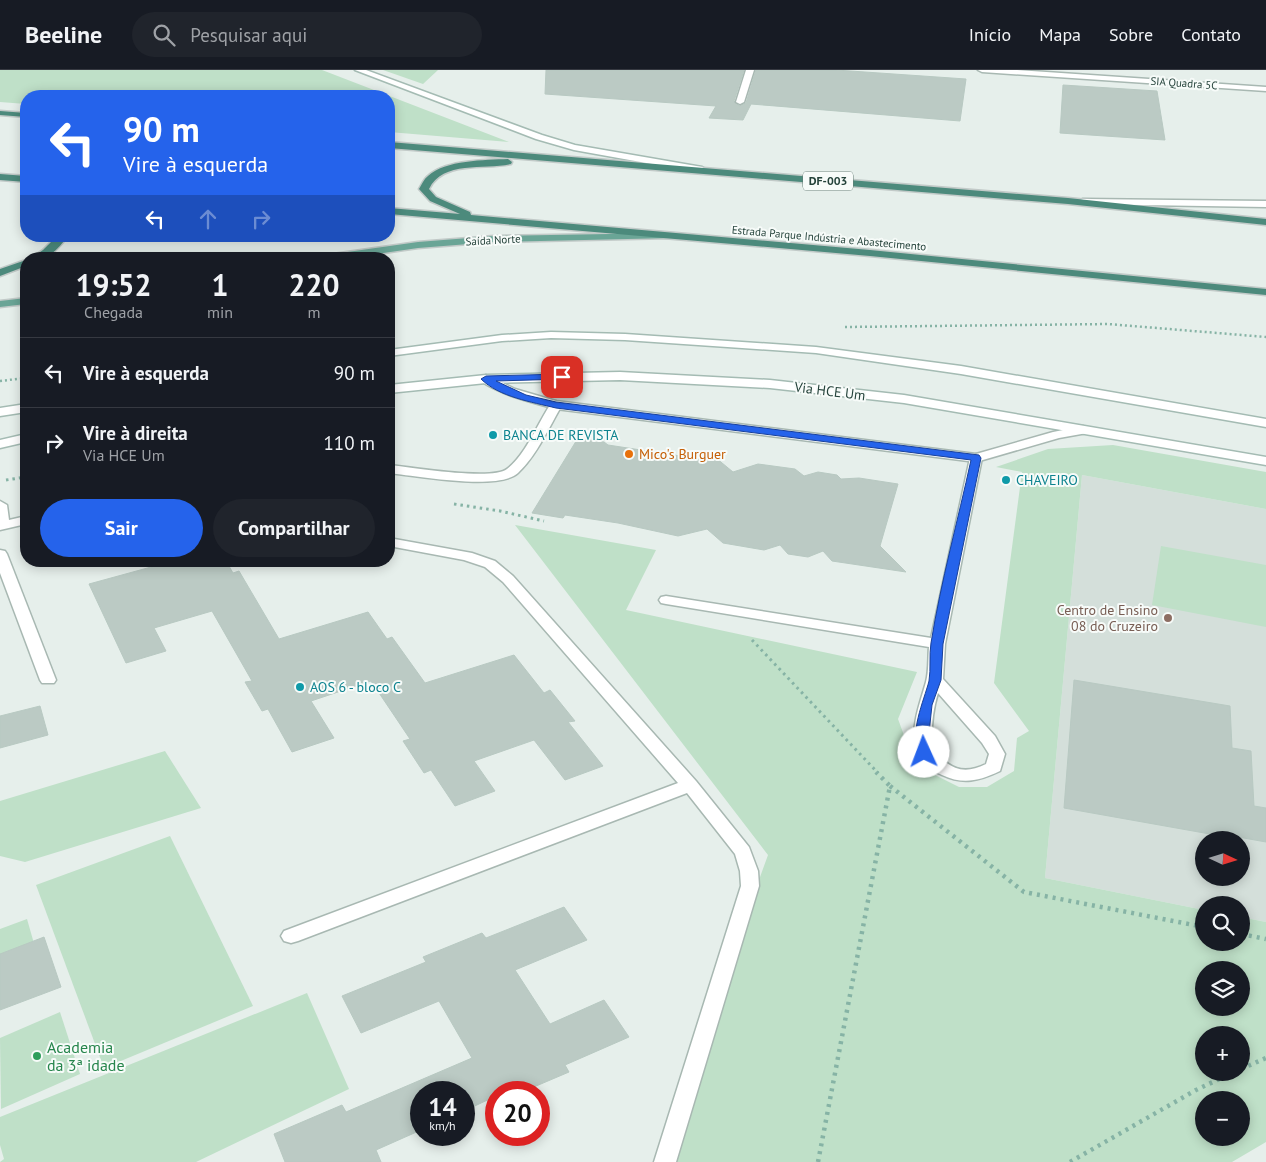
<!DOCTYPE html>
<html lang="pt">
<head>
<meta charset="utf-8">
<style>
  body { margin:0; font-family:"PT Sans",sans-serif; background:#20242c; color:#f1f3f6; height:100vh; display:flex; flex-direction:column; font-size:19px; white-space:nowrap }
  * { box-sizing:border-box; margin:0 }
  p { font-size:16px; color:#9ea1a6 }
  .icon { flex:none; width:28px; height:28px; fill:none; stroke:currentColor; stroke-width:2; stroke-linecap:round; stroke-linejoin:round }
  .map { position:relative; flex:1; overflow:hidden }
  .details { position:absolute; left:20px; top:182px; width:375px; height:315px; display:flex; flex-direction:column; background:#171b24; border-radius:20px; box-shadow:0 2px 12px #0003 }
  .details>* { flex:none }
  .hud { position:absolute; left:20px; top:20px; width:375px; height:152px; border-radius:20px; box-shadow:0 2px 12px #0003; background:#2563eb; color:#fff; overflow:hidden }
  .needle { width:32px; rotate:94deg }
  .tools { position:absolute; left:1195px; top:761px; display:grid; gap:10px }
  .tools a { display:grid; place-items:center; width:55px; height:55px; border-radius:50%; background:#171b24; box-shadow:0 2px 12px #0003; font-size:25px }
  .speed { position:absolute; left:410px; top:1011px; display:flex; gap:10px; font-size:25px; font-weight:700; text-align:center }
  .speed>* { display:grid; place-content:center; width:65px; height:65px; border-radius:50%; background:#171b24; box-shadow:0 2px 12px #0003; line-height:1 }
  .speed small { font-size:12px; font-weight:400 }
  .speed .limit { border:8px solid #d22; background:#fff; color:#111 }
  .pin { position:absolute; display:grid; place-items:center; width:42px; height:42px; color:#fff; margin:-21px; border-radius:10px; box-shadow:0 2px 8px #0006 }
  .me { position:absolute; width:55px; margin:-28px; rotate:358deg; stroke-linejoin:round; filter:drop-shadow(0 0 4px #0008) }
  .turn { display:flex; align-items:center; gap:18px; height:105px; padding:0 20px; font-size:22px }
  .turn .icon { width:65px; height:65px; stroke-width:2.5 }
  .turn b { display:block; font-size:35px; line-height:42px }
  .lanes { display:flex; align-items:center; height:48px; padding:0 20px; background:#0003; justify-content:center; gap:25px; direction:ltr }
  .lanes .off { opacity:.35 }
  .eta { display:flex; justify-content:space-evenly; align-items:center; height:85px; text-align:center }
  .eta b { font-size:30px; font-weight:700; line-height:35px }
  .primary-button { display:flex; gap:10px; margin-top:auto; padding:10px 20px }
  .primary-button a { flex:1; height:58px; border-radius:30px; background:#2563eb; color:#fff; font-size:20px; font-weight:700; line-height:58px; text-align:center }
  .primary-button a+a { background:#20242c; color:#f1f3f6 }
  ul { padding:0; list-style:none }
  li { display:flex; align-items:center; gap:15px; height:70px; padding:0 20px; border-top:1px solid #363941 }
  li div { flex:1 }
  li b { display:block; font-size:19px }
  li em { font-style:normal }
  header { display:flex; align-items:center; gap:30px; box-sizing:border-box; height:70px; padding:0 25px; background:#171b24; border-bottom:1px solid #363941 }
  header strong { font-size:24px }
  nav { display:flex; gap:28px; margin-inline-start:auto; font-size:18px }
  .search { width:350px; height:45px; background:#20242c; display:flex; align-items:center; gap:12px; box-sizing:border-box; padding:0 18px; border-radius:28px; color:#9ea1a6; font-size:19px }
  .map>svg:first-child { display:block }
  .built { fill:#d4dfda; fill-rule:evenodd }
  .green { fill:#bfe0c8; fill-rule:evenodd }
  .building { fill:#bbcac4; stroke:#b8c9c2 }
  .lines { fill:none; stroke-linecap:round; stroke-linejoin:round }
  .service-casing { stroke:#a8b8b2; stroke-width:3 }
  .minor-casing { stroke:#a8b8b2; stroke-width:3 }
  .tertiary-casing { stroke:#a8b8b2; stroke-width:3 }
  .secondary-casing { stroke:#a4bbb3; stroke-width:3 }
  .primary-casing { stroke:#c2cac8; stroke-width:3 }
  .trunk-casing { stroke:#c2cac8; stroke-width:3 }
  .path-far2 { stroke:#86b3a5; stroke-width:2.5; stroke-dasharray:2 3; stroke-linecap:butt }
  .path-far1 { stroke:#86b3a5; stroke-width:3; stroke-dasharray:2.5 4; stroke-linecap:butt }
  .path { stroke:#86b3a5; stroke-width:4.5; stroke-dasharray:3 5; stroke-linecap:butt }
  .service { fill:#fff; fill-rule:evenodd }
  .minor { fill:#fff; fill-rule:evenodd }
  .tertiary { fill:#fff; fill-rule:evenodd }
  .secondary { fill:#fff; fill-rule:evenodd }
  .primary { fill:#6aa596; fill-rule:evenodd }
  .trunk { fill:#4c8a7c; fill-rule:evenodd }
  .route { fill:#2563eb; stroke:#184099 }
  .culture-dot { fill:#0f9aa8; stroke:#f7fbf9; stroke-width:2 }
  .food-dot { fill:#e8710a; stroke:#f7fbf9; stroke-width:2 }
  .education-dot { fill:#8d6e63; stroke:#f7fbf9; stroke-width:2 }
  .leisure-dot { fill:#2e9e5b; stroke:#f7fbf9; stroke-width:2 }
  .labels { text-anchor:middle; stroke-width:4; stroke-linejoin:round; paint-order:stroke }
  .far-street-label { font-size:11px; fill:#24423a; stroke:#f7fbf9 }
  .shield { fill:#f7fbf9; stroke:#637a73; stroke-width:1 }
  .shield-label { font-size:12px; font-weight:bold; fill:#24423a }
  .street-label { font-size:14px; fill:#24423a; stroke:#f7fbf9 }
  .culture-label { font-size:14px; fill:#0d838f; stroke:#f7fbf9; text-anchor:start }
  .food-label { font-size:14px; fill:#c56008; stroke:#f7fbf9; text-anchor:start }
  .education-label { font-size:14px; fill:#785e54; stroke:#f7fbf9; text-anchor:end }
  .near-leisure-label { font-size:16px; fill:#27864d; stroke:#f7fbf9; text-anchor:start }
</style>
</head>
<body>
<header>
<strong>Beeline</strong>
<div class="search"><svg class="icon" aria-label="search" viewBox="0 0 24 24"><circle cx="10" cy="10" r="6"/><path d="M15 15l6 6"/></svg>Pesquisar aqui</div>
<nav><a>Início</a><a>Mapa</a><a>Sobre</a><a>Contato</a></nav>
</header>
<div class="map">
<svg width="1266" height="1092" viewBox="0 0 1266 1092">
  <rect width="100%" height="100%" fill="#e6efeb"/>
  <path class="built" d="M1082 405 1266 439V852L1241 847V835H1204V840L1045 808ZM1204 770H1241V808H1204Z"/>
  <g class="green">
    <path d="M0 0H322L509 72 389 62V26H26V34L0 32Z"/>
    <path d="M383 0H438L423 14Z"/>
    <path d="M1113 375 1266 402V439L1082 405 1045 808 1204 840V872H1241V847L1266 852V1072L1232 1092H657L768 785 515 455 656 480 626 540 917 602 898 649 915 695 959 717H987L1014 701 1017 668 1029 661 994 613 1022 402 996 397 1048 379ZM1204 900H1241V938H1204ZM1204 965H1241V1002H1204ZM1204 1030H1241V1068H1204Z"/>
    <path d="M1161 476 1266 495V557L1152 535Z"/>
    <path d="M165 681 201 738 25 792 0 786V731Z"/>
    <path d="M170 766 253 936 104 998 36 815Z"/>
    <path d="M27 849 43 905 0 920V859Z"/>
    <path d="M307 923 349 1019 196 1092H0L4 1089 0 1075V1047Z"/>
    <path d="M60 942 80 1004 1 1039 0 968Z"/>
  </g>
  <g class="building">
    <path d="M546 0H744L734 31 739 36 746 33 756 0H836L966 9 960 51 751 34 743 50 709 48 716 36 545 24Z"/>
    <path d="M1063 15 1157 21 1165 70 1060 63Z"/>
    <path d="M578 368 604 372 608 375 687 387 688 384 716 388 733 402 758 394 795 399 804 406 818 402 837 405 841 409 859 408 898 414 880 476 906 502 832 491 823 481 808 487 788 484 780 475 764 480 723 473 707 459 678 466 618 453 565 445 563 448 532 443Z"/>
    <path d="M173 491H226L233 503 239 501 279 569 368 542 387 569 392 567 425 613 514 585 544 623 550 620 575 651 568 652 603 696 565 710 534 670 474 691 495 721 455 736 431 700 424 703 403 671 410 669 371 611 311 631 334 668 292 682 268 639 262 641 245 612 252 611 212 541 154 558 166 581 126 593 89 514Z"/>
    <path d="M1074 610 1230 636 1232 678 1251 681 1254 736 1266 738V772L1238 767V769L1064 738Z"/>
    <path d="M40 636 48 665 0 678V646Z"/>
    <path d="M564 837 587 870 515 900 550 954 604 930 629 967 565 995 569 1002 522 1022H496V1026L464 1041V1022H421V1060L376 1080 381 1092H285L274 1064 342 1035 346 1042 472 988 439 931 361 963 342 926 426 892 423 887 482 863 486 868Z"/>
    <path d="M44 867 61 917 0 940V884Z"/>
  </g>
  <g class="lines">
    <defs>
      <g id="service">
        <path d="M746 0H754L744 32 740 34 736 32Z"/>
        <path d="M556 331 562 335C549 357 537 385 518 403 499 421 416 406 389 403V395C411 397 492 411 507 399 526 384 537 355 550 335Z"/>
        <path d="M976 384 982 388 945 574 943 609 995 666 1005 684 1000 701C979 711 963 715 942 705 899 686 916 647 926 612 929 601 928 588 929 577L666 534 661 533 659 530 661 527 666 526 931 568 970 388ZM938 623 982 673 989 684 986 694C962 706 950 698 932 680 931 661 932 642 938 623Z"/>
      </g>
      <g id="minor">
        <path d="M978 0H1017L1266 17V21L982 2Z"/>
        <path d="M486 305 515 319 556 331 976 384 1053 362 1083 356 1089 360 1087 363 1059 368 976 392 556 339C530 332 505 326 482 312L480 309Z"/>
        <path d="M0 431 7 435 9 450 26 446V454L0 460Z"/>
        <path d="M389 468 472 483 495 491 513 506 696 711 749 777 758 801 759 816 676 1092H654L741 816 740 801 735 784 687 723 298 871 291 873 284 871 281 866 284 861 678 713 503 512 485 497 464 490 389 476Z"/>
        <path d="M0 480 5 481 7 484 56 610 54 613H42L40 610 0 503Z"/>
      </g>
      <path id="tertiary" d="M1083 129 1266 131V137L1080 134V130Z"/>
      <g id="secondary">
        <path d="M355 0H366L542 65 575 75 702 97 707 100 702 103 574 80 536 69Z"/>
        <path d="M551 262 625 264 816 277 961 296 1266 349V357L961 304 816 283 625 270 551 268 502 271 389 286V280L502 265Z"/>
        <path d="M620 302 770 310 904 325 1266 387V395L904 333 770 318 620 310 486 313 389 323V315L486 305Z"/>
        <path d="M26 334V342L0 346V338Z"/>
        <path d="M26 364V372L0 378V370Z"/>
      </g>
      <g id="primary">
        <path d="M667 163 672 166 671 168 494 172 418 178 342 189H314L319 186 418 172 494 166Z"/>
        <path d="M26 228V234L0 237V231Z"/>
      </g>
      <g id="trunk">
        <path d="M0 41 26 43V47L0 45Z"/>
        <path d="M389 72 1068 128 1266 149V155L1068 134 389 78Z"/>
        <path d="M508 89 512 92 511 94C485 100 443 90 429 119L436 127 470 142 471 145 870 180 1266 219V225L870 186 389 144V138L460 144 430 131 419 119C422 114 424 109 428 106 445 90 485 90 508 89Z"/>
        <path d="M0 104 26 106V112L0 110Z"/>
        <path d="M57 166H68C56 181 50 189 30 189L43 180Z"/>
        <path d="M26 190V196L0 206V199Z"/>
      </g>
    </defs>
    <use href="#service" class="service-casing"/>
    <use href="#minor" class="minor-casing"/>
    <use href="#tertiary" class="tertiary-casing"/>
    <use href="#secondary" class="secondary-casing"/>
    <use href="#primary" class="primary-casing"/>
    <use href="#trunk" class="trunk-casing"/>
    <g class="path-far2">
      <path d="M845 257 1108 254 1266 267"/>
      <path d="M0 311 26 308"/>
    </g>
    <g class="path-far1">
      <path d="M6 410 26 407"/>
      <path d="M454 434 500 441 544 451"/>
      <path d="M752 570 878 703"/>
    </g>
    <g class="path">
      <path d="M890 716 1024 822 1204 857"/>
      <path d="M1241 864 1266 869"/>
      <path d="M1241 999 1266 988"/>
      <path d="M818 1092 890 716 876 702"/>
      <path d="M1070 1092 1196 1020 1234 1002"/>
    </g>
    <use href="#service" class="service"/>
    <use href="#minor" class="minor"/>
    <use href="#tertiary" class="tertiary"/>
    <use href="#secondary" class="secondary"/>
    <use href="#primary" class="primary"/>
    <use href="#trunk" class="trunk"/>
  </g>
  <path class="route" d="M562 304 567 307 565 309 496 311 526 325 556 332 979 385 981 388 943 574 941 610 932 635 929 663 931 682 929 685H920C908 664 924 631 929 611 931 599 929 585 931 573 941 511 958 450 971 390L556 338C532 332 499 327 481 309L486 306Z"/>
  <g class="culture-dot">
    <circle cx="493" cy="365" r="5"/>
    <circle cx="1006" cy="410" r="5"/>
    <circle cx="300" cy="617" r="5"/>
  </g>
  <circle class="food-dot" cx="629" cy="384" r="5"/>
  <circle class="education-dot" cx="1168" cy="548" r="5"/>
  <circle class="leisure-dot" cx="37" cy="986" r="5"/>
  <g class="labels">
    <g class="far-street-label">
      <text transform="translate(1184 13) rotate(4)" y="4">SIA Quadra 5C</text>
      <text transform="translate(829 168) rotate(5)" y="4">Estrada Parque Indústria e Abastecimento</text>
      <text transform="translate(493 170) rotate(-3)" y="4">Saída Norte</text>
    </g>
    <rect class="shield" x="803" y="101.5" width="50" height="19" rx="4"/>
    <g class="shield-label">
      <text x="828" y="115">DF-003</text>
    </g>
    <g class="street-label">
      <text transform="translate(830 321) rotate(7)" y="5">Via HCE Um</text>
    </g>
    <g class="culture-label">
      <text x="503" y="370">BANCA DE REVISTA</text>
      <text x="1016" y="415">CHAVEIRO</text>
      <text x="310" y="622">AOS 6 - bloco C</text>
    </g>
    <g class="food-label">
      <text x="639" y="389">Mico's Burguer</text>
    </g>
    <g class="education-label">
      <text x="1158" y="545">Centro de Ensino<tspan x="1158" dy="16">08 do Cruzeiro</tspan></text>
    </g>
    <g class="near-leisure-label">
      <text x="47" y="983">Academia<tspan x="47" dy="18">da 3ª idade</tspan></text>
    </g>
  </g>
</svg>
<div class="tools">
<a><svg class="needle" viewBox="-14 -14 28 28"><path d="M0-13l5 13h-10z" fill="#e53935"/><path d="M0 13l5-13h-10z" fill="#9ea1a6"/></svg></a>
<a><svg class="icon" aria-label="search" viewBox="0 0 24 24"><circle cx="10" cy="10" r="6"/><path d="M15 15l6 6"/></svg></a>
<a><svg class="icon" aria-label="layers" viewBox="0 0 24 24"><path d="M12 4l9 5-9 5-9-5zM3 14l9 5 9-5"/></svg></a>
<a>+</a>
<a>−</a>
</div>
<div class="speed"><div>14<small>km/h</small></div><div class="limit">20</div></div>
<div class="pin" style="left:562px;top:307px;background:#d93025"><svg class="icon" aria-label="arrive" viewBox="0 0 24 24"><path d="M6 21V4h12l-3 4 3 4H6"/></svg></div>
<svg class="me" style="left:924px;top:682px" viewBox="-20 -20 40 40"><circle r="19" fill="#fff"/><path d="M0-13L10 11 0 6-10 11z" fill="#2563eb"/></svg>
<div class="hud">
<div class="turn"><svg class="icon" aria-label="left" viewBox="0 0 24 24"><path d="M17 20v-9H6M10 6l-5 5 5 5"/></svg><div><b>90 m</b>Vire à esquerda</div></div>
<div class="lanes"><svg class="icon" aria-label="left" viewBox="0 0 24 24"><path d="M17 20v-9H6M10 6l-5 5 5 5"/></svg><svg class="icon off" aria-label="ahead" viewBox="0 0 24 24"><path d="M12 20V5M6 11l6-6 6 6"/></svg><svg class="icon off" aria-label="right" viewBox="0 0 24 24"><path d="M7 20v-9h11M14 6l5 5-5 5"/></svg></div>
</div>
<section class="details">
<div class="eta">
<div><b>19:52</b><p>Chegada</p></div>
<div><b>1</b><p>min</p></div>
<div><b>220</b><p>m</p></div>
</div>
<ul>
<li><svg class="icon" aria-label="left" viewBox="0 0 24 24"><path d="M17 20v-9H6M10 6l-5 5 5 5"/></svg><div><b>Vire à esquerda</b></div><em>90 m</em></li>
<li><svg class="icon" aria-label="right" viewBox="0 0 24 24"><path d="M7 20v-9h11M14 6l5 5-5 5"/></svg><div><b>Vire à direita</b><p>Via HCE Um</p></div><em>110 m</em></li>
</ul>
<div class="primary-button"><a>Sair</a><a>Compartilhar</a></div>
</section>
</div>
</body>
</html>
